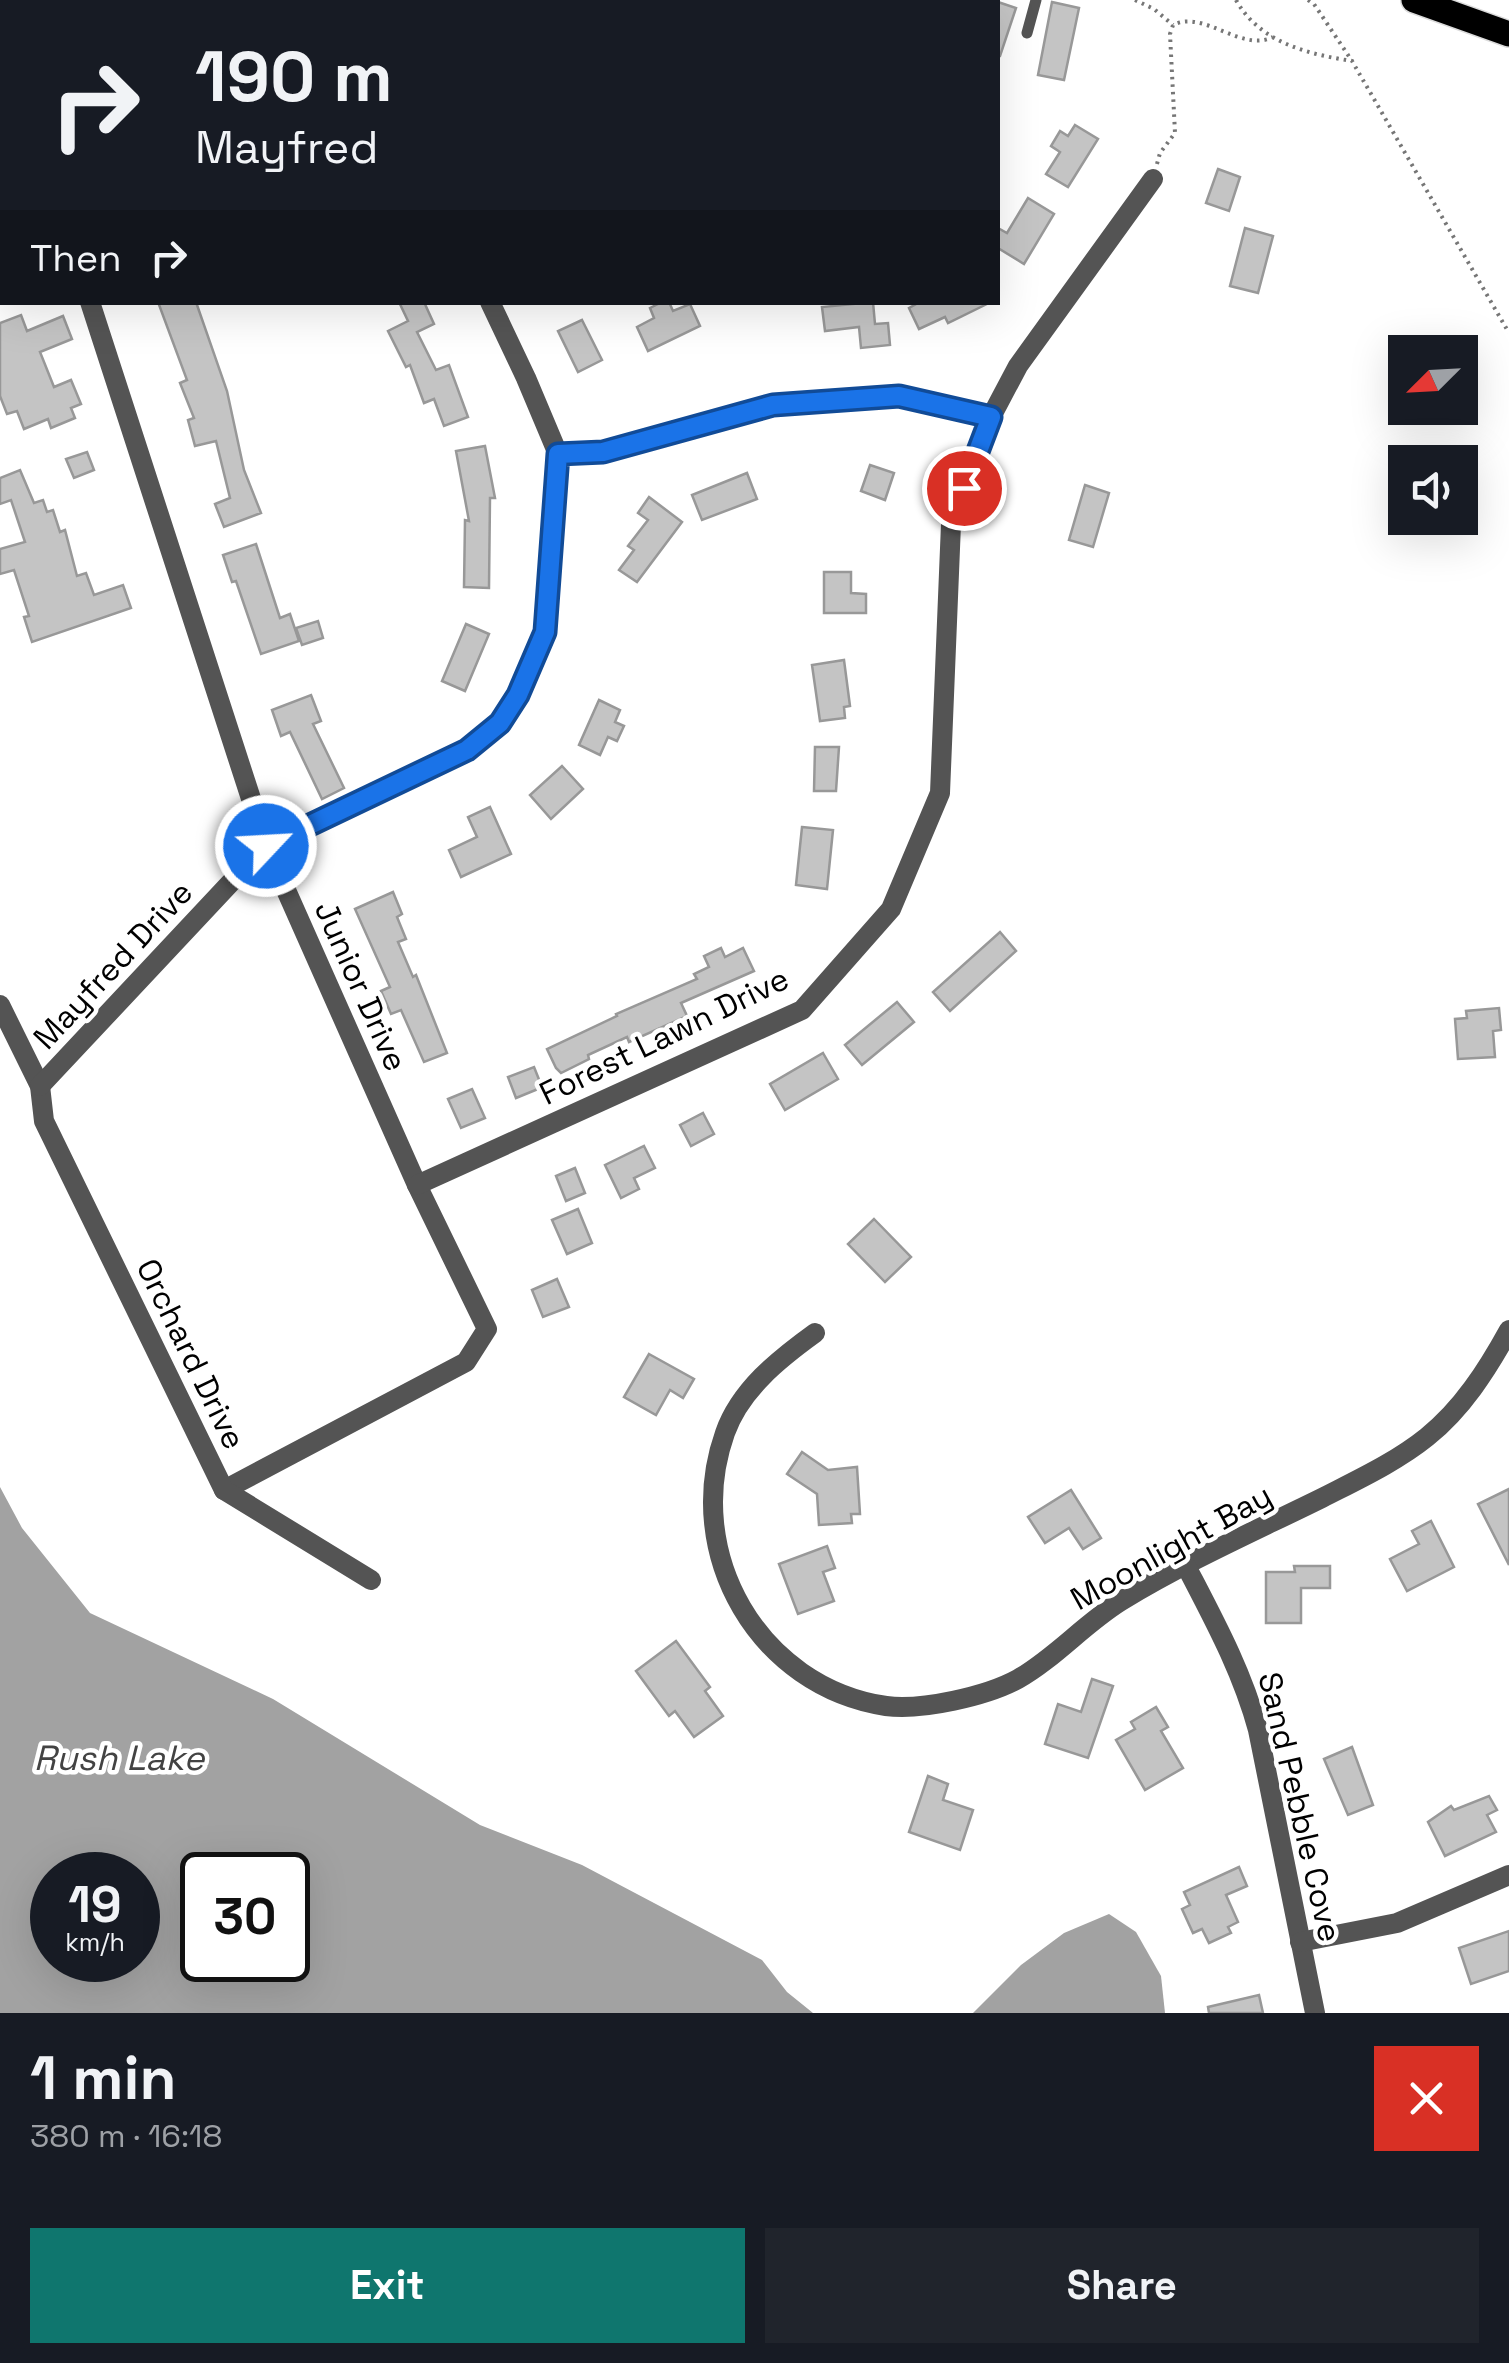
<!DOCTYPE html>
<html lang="en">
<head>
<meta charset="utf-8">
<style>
  body { margin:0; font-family:"Space Grotesk",sans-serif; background:#20242c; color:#f1f3f6; height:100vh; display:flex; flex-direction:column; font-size:38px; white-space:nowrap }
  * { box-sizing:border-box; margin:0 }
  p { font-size:32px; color:#9ea1a6 }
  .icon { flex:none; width:55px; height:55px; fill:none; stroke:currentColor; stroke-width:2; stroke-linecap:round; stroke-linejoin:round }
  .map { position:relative; height:2013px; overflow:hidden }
  .panel { display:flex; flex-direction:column; background:#171b24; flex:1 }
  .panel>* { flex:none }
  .guide { position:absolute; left:0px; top:0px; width:1000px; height:305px; box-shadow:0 10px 40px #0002; background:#171b24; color:#f1f3f6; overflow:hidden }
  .needle { width:65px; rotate:246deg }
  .buttons { position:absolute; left:1388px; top:335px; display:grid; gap:20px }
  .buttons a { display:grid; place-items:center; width:90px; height:90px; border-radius:0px; background:#171b24; box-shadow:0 10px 40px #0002; font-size:50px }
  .speed { position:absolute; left:30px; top:1852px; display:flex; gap:20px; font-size:50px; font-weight:700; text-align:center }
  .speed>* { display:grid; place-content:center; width:130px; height:130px; border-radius:50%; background:#171b24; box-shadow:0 10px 40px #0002; line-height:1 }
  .speed small { font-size:25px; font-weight:400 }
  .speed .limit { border:5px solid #111; border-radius:15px; background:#fff; color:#111 }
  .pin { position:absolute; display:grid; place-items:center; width:85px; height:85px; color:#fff; margin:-42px; border:5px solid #fff; border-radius:50%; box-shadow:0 2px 10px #0007 }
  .me { position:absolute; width:110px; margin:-55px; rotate:65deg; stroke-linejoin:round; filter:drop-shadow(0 0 8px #0008) }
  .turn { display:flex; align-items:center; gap:35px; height:210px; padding:0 30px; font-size:45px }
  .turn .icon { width:130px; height:130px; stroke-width:2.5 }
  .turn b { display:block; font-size:70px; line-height:85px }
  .then { display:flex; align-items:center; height:95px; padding:0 30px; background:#0003; gap:20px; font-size:38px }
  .round { display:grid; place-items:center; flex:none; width:105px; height:105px; border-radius:0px; background:#20242c }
  .summary { display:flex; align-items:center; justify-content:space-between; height:170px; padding:0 30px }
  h1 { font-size:60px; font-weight:700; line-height:75px }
  .cta { display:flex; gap:20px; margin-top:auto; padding:20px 30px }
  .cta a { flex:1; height:115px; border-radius:0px; background:#0f766e; color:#fff; font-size:40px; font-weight:700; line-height:115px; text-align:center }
  .cta a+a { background:#20242c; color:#f1f3f6 }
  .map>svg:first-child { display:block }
  .water { fill:#a2a2a2; fill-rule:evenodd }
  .building { fill:#c4c4c4; stroke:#989898; stroke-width:2.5 }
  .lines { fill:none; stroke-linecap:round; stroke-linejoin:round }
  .primary-casing { stroke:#dbdbdb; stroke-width:28 }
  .path { stroke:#767676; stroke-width:4; stroke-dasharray:2.5 5; stroke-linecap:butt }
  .lane { stroke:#545454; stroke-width:11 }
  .street { stroke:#545454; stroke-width:20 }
  .primary { stroke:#000; stroke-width:25 }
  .route-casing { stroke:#114b97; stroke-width:25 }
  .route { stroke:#1a73e8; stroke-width:18 }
  .labels { text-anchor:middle; stroke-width:9; stroke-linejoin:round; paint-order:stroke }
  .street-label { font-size:32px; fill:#000; stroke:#fff }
  .water-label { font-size:35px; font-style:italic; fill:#434343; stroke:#fff }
</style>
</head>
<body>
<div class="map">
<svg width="1509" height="2013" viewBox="0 0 1509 2013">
  <rect width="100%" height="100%" fill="#fff"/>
  <g class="water">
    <path d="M0 1487 22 1528 90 1613 273 1699 480 1825 582 1865 762 1960 787 1992 813 2013H0ZM52 1875H138V1960H52ZM202 1875H288V1960H202Z"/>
    <path d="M1109 1914 1136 1932 1161 1976 1165 2013H973L1021 1965 1064 1933Z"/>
  </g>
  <g class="building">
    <path d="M998 2 1016 8 1000 56H998Z"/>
    <path d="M1052 2 1079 8 1064 80 1038 75Z"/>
    <path d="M1075 125 1098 139 1068 187 1046 174 1060 152 1051 146 1060 131 1068 136Z"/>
    <path d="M1218 169 1240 177 1229 211 1206 203Z"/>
    <path d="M1028 198 1054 214 1024 264 998 248V228L1007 233Z"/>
    <path d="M1245 228 1273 236 1258 293 1230 286Z"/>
    <path d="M158 302H196L227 391 244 470 261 513 224 527 215 504 230 498 216 441 195 446 188 420 194 418 180 383 187 380Z"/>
    <path d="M399 302H424L434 324 417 332 436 370 449 365 468 417 444 426 434 399 424 403 410 365 406 367 388 331 408 321Z"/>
    <path d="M662 302H669L673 311 690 304 700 326 648 351 637 327 654 318 650 308Z"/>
    <path d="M873 302 875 324 888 323 890 345 861 348 859 327 825 331 822 307Z"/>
    <path d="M920 302H991L948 323 945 317 919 329 909 308Z"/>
    <path d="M21 315 27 331 63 316 72 339 40 352 54 387 71 380 81 404 71 408 75 418 51 428 48 419 24 429 17 411 7 414 0 396V323Z"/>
    <path d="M582 320 602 360 578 372 558 331Z"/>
    <path d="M485 446 495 498H490L489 588 464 587 465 520 469 521 456 451Z"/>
    <path d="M87 452 94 470 74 478 66 459Z"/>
    <path d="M870 465 894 473 885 500 861 491Z"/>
    <path d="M20 470 34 503 43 500 47 512 53 510 60 532 65 530 77 576 86 573 94 595 123 585 131 608 32 642 24 617 29 616 14 570 0 574V549L25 542 11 500 0 504V478Z"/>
    <path d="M747 473 757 499 702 520 692 495Z"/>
    <path d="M1085 485 1109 493 1093 547 1069 540Z"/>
    <path d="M649 497 682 522 637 582 619 570 634 550 628 546 648 520 638 513Z"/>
    <path d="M256 544 280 618 290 614 299 641 261 654 236 581 232 582 223 555Z"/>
    <path d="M824 572H851V593L866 594V613H824Z"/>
    <path d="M318 621 323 638 302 645 296 628Z"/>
    <path d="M466 624 489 634 465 691 442 681Z"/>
    <path d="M844 660 850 706 844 707 845 718 820 721 812 665Z"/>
    <path d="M311 695 321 721 313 724 344 788 322 799 290 732 281 736 272 710Z"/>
    <path d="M599 700 620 710 615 722 624 726 617 741 608 737 600 755 579 745Z"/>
    <path d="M815 747H839L836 791H814Z"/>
    <path d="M562 766 583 789 551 819 530 795Z"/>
    <path d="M490 807 511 854 461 877 449 850 477 837 468 817Z"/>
    <path d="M802 827 833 830 827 889 796 885Z"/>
    <path d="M393 892 402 914 397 917 406 939 398 942 413 977 416 975 447 1053 424 1062 401 1010 391 1014 381 991 390 987 355 909Z"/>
    <path d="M1000 932 1016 951 950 1011 933 992Z"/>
    <path d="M721 948 725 957 743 948 754 971 681 1003 687 1016 629 1042 627 1037 588 1055 589 1059 561 1073 556 1068 547 1049 617 1016 616 1014 697 979 694 974 709 967 704 956Z"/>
    <path d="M897 1002 914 1022 862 1065 845 1045Z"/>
    <path d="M1499 1008 1501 1030 1493 1031 1495 1057 1458 1059 1455 1019 1467 1018 1466 1011Z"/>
    <path d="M823 1053 838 1079 785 1110 770 1084Z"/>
    <path d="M534 1067 540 1082 536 1084 538 1089 516 1098 508 1077Z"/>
    <path d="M472 1089 485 1118 461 1128 448 1099Z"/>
    <path d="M703 1113 714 1134 691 1146 680 1125Z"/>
    <path d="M644 1146 655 1168 634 1178 639 1189 621 1198 605 1165Z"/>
    <path d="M575 1168 585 1193 566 1201 556 1176Z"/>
    <path d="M578 1209 592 1243 567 1254 552 1220Z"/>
    <path d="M874 1219 911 1257 885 1282 848 1244Z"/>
    <path d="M557 1279 569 1307 543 1317 532 1290Z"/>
    <path d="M649 1354 694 1379 683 1398 670 1390 656 1415 624 1397Z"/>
    <path d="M802 1452 828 1470 857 1467 860 1514H851L852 1523 819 1525 817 1494 787 1474Z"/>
    <path d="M1509 1489V1565L1478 1504Z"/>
    <path d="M1071 1490 1101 1538 1083 1549 1069 1528 1045 1543 1028 1517Z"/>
    <path d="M1431 1521 1454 1567 1407 1591 1390 1559 1419 1544 1412 1531Z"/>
    <path d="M827 1546 835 1568 823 1572 834 1601 798 1614 779 1564Z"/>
    <path d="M1294 1566H1330V1588H1301V1623H1266V1572H1295Z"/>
    <path d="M676 1641 710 1687 705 1691 723 1716 694 1737 675 1711 669 1716 636 1671Z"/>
    <path d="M1092 1679 1113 1686 1088 1758 1045 1744 1058 1704 1081 1712Z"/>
    <path d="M1156 1707 1168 1727 1161 1731 1183 1768 1145 1790 1116 1740 1135 1729 1131 1722Z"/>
    <path d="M1352 1747 1373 1805 1348 1815 1324 1759Z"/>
    <path d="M928 1776 948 1784 943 1800 973 1810 960 1850 909 1832Z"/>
    <path d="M1489 1796 1497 1810 1487 1815 1496 1832 1445 1856 1428 1822 1451 1806 1454 1810Z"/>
    <path d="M1239 1867 1247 1886 1226 1895 1238 1922 1228 1927 1231 1933 1209 1943 1202 1929 1193 1933 1182 1909 1190 1905 1184 1892Z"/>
    <path d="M1509 1931V1971L1471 1984 1459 1948Z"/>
    <path d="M1259 1995 1263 2013H1209L1208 2007Z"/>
  </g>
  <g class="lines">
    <defs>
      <path id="primary" d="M1414 0 1509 34"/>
    </defs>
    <use href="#primary" class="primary-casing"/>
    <g class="path">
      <path d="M1135 0 1154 9 1173 25"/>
      <path d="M1236 0C1260 43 1308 54 1352 61L1509 333"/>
      <path d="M1308 0 1314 4 1352 61"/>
      <path d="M1157 164 1160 153 1175 133 1170 34 1173 25C1204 9 1241 53 1273 37"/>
    </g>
    <path class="lane" d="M1027 33 1036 0"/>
    <g class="street">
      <path d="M344 0 345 2"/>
      <path d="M640 2 644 0"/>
      <path d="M0 103 2 108"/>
      <path d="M90 302 266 845 417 1185 487 1329 466 1362 224 1490"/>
      <path d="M558 454 603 452 773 405 899 396 991 417"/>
      <path d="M0 1005 40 1086 44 1121 224 1490 371 1580"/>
      <path d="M40 1086 266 845 467 751 499 723 518 695 545 632 558 454 526 378 490 302"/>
      <path d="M417 1185 802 1010 891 909 940 793 951 524 991 417 1018 366 1153 179"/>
      <path d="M815 1333C779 1359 740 1390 725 1433 682 1554 759 1687 886 1706 921 1711 987 1696 1018 1679 1055 1658 1084 1624 1121 1601 1185 1562 1255 1531 1322 1498 1357 1480 1396 1462 1427 1437 1462 1409 1487 1370 1509 1330"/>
      <path d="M1186 1566C1214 1620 1242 1671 1258 1730L1315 2013"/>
      <path d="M1300 1942 1397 1923 1509 1875"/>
    </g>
    <use href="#primary" class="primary"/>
  </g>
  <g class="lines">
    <defs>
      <path id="route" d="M266 846 467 750 500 723 518 695 545 632 558 454 603 452 773 405 899 396 991 417 964 488"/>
    </defs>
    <use href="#route" class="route-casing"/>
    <use href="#route" class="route"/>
  </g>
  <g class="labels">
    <g class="street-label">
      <text transform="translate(113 965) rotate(-47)" y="11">Mayfred Drive</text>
      <text transform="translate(361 986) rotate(66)" y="11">Junior Drive</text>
      <text transform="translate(664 1036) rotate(-26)" y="11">Forest Lawn Drive</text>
      <text transform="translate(191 1354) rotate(64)" y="11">Orchard Drive</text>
      <text transform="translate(1171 1547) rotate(-29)" y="11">Moonlight Bay</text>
      <text transform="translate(1300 1807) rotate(77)" y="11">Sand Pebble Cove</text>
    </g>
    <g class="water-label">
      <text x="119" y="1770">Rush Lake</text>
    </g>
  </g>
</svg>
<div class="buttons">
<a><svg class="needle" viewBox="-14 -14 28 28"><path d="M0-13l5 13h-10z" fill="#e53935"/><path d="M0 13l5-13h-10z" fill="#9ea1a6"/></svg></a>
<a><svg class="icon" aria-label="sound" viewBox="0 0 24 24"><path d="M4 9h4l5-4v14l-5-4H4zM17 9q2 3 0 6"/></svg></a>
</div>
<div class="speed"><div>19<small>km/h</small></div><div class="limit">30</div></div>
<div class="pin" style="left:964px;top:488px;background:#d93025"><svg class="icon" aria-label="arrive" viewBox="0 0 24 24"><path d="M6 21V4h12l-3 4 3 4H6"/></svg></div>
<svg class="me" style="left:266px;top:846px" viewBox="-20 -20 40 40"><circle r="17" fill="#1a73e8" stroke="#fff" stroke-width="3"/><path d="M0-11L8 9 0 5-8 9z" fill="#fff"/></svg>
<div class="guide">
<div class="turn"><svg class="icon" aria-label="right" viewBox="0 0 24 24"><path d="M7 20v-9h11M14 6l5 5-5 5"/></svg><div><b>190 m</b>Mayfred</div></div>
<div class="then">Then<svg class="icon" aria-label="right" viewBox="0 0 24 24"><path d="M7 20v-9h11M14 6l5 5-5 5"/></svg></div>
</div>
</div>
<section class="panel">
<div class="summary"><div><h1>1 min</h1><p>380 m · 16:18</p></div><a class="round" style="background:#d93025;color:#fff"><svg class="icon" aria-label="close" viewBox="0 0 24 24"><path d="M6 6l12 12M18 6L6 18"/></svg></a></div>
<div class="cta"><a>Exit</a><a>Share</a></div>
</section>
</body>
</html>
